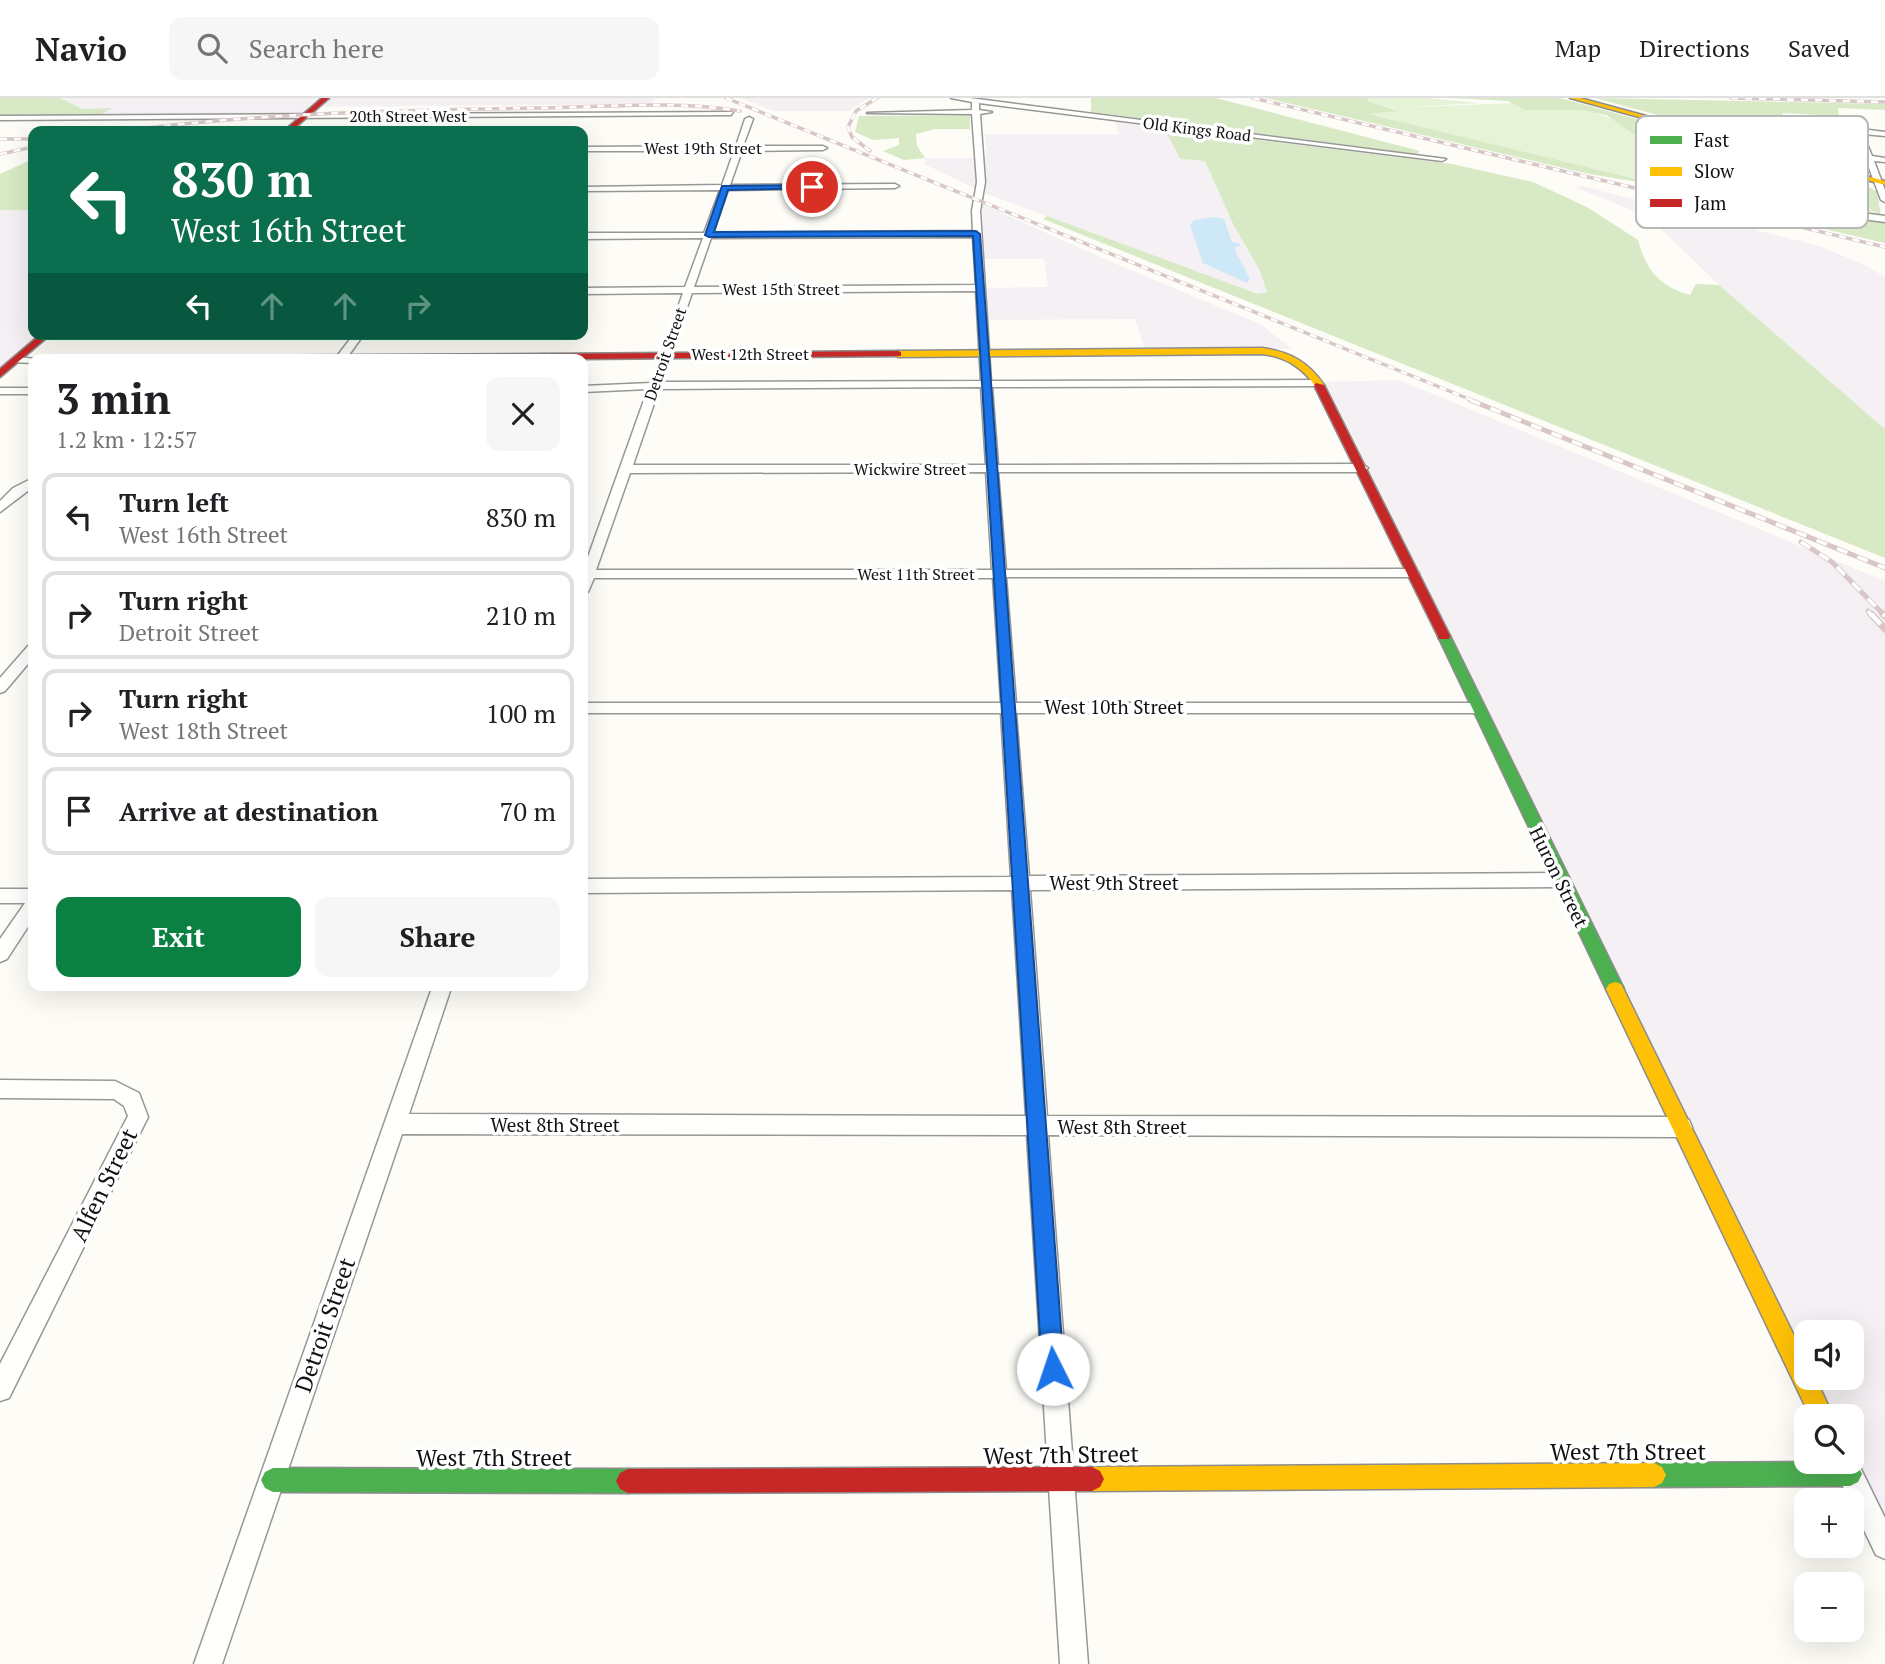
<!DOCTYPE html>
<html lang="en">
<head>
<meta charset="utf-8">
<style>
  body { margin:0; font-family:"PT Serif",serif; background:#f6f6f6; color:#202124; height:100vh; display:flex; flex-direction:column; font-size:26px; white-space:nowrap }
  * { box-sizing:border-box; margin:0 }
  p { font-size:23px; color:#757577 }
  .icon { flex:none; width:38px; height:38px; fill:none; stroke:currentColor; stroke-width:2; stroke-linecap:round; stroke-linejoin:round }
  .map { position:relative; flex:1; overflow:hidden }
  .sheet { position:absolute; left:28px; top:256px; width:560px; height:637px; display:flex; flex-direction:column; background:#fff; border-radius:14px; box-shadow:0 7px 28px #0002 }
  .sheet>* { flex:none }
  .hud { position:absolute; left:28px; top:28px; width:560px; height:214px; border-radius:14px; box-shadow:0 7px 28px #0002; background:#0b6e4f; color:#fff; overflow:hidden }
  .fabs { position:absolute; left:1794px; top:1222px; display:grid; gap:14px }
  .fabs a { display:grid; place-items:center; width:70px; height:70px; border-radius:14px; background:#fff; box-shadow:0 7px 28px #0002; font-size:35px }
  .pin { position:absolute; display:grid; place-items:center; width:60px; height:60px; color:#fff; margin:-30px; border:4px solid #fff; border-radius:50%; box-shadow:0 2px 7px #0007 }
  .me { position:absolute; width:77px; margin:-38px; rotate:356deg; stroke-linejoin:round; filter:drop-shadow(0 0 5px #0008) }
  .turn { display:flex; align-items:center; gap:24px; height:147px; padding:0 28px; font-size:32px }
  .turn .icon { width:91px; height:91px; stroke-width:2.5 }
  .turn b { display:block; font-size:49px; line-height:60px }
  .lanes { display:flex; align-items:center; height:66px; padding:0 28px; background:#0003; justify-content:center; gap:35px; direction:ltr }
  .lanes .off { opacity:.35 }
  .round { display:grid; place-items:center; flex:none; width:74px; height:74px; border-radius:14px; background:#f6f6f6 }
  .summary { display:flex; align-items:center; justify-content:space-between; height:119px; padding:0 28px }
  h1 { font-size:42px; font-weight:600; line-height:52px }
  .action { display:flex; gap:14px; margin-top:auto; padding:14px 28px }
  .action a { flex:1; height:80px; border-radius:14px; background:#0b8043; color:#fff; font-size:28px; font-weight:600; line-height:80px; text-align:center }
  .action a+a { background:#f6f6f6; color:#202124 }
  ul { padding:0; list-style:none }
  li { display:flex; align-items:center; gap:21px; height:88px; margin:0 14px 10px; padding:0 14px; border:4px solid #e0e0e0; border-radius:14px }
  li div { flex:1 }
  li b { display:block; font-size:26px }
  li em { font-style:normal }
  header { display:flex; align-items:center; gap:42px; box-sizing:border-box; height:98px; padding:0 35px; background:#fff; border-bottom:2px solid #e0e0e0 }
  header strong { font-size:33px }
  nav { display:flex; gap:38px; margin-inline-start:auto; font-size:24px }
  .search { width:490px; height:63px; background:#f6f6f6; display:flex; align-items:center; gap:18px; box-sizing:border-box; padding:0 24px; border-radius:14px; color:#757577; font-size:26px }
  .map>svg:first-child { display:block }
  .industrial { fill:#f5f0f3 }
  .green { fill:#e7f3d7 }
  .forest { fill:#d8eac5 }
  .water { fill:#cde8f7 }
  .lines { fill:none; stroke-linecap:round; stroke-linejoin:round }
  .street-casing { stroke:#979795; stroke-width:3 }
  .fast-casing { stroke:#8e8d8b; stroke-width:3 }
  .slow-casing { stroke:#8e8d8b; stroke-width:3 }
  .jam-casing { stroke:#8e8d8b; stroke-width:3 }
  .street { fill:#fffffe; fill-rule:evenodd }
  .fast { fill:#4caf50; fill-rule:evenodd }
  .slow { fill:#ffc107; fill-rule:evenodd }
  .jam { fill:#c62828; fill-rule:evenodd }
  .rail-far2-casing { stroke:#d9c6c7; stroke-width:3.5 }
  .rail-far1-casing { stroke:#d9c6c7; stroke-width:5 }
  .rail-casing { stroke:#d9c6c7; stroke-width:7 }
  .rail-far2 { stroke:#fff; stroke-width:2.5; stroke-dasharray:7; stroke-linecap:butt }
  .rail-far1 { stroke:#fff; stroke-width:3.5; stroke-dasharray:11; stroke-linecap:butt }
  .rail { stroke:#fff; stroke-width:4.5; stroke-dasharray:14; stroke-linecap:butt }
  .route { fill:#1a73e8; stroke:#114b97; stroke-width:2 }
  .labels { text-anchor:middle; stroke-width:7; stroke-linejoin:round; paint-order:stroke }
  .far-street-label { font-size:16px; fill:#111; stroke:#fff }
  .street-label { font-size:19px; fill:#111; stroke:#fff }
  .near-street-label { font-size:23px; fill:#111; stroke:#fff }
  .key { fill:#fff; stroke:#b8b8b8; stroke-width:2 }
  .key-label { font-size:19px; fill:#111 }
</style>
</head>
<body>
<header>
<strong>Navio</strong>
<div class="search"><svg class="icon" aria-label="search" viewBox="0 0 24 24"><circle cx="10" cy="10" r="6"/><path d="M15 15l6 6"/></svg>Search here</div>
<nav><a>Map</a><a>Directions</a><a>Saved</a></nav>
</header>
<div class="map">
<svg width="1885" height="1566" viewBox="0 0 1885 1566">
  <rect width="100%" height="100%" fill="#fdfcf7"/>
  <g class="industrial">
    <path d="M60 0H322L308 13 297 16 99 18 110 11H83Z"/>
    <path d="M331 0H656L651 6 322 9Z"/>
    <path d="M741 0H869L850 13H773Z"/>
    <path d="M1115 23 1164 30 1180 61 1205 63 1233 126 1260 173 1267 194 1258 197 987 96 924 66 925 60H987L985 36H1119Z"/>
    <path d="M1582 88 1819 148 1865 167 1885 179V331L1719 187 1659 129 1629 111 1576 90Z"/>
    <path d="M982 106 1102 160 1262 227 1292 251 1145 252 1135 221 987 222 985 190 1048 189 1044 161H983Z"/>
    <path d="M0 112H33V236H42L0 270Z"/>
    <path d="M1399 282 1885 483V1425L1852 1357V1318H1832L1814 1279H1852V1234H1806V1264L1322 284Z"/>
  </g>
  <g class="green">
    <path d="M1368 0H1426L1480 5 1395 10 1512 5C1535 18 1559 8 1584 12 1600 15 1612 21 1626 29L1634 26 1659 28 1872 84 1865 86 1692 65 1682 68 1716 95 1669 89 1367 16 1396 12 1368 3Z"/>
    <path d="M1693 69 1756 77 1766 85 1776 86 1770 80H1777L1858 90 1863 92 1869 104H1859L1881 118 1736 99Z"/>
  </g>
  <g class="forest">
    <path d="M0 0H60L83 11 112 10 102 16 0 17Z"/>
    <path d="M1091 0H1216L1420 53 1417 56 1091 14Z"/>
    <path d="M1266 0H1368V3L1397 13 1368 16 1669 89 1589 76Z"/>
    <path d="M1451 0H1560L1796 65 1659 28 1632 27 1675 61 1670 62 1606 17 1582 12H1525L1508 3Z"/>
    <path d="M1595 0 1885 6V12L1838 10 1839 18 1783 15 1782 25 1770 29 1725 25 1698 28Z"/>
    <path d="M970 17V31H935L916 36 917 48 925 60 904 62 883 53 899 47V40L873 42 855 34 859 18Z"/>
    <path d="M1164 30 1452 66 1533 84 1587 109 1638 142C1646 172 1659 188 1690 197L1696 186 1719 187 1885 331V460L1043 121 1047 118 1258 196 1267 194 1260 173 1233 126 1205 63 1180 61Z"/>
    <path d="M33 61V112H0V76Z"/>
    <path d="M1724 71 1871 90 1877 94 1881 118 1858 103 1868 104 1863 92 1858 90 1777 80 1771 81 1777 87 1766 85 1756 77 1719 72Z"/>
    <path d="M1741 105 1885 123V145L1737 111 1732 106Z"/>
  </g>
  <path class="water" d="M1214 119 1224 121 1232 144 1239 145 1240 148 1235 149V152L1250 181 1247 185 1203 165 1190 128 1194 122Z"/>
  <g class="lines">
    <defs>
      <g id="street">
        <path d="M951 0H970L1446 61 1442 63 979 5V12L992 14 980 16 985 84 980 113 991 283 1317 282 1322 285 1317 288 992 289 998 367 1362 366 1368 370 1362 374H998L1006 472 1412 471 1419 475 1412 479H1006L1016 605H1477L1485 610 1477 615H1016L1029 778 1561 775 1567 777 1570 782 1567 787 1561 789 1030 792 1047 1018 1682 1019 1689 1022 1692 1029 1689 1036 1682 1039 1048 1037 1088 1566H1060L1027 1037 402 1036 222 1566H194L433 887H452L409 1016 1026 1018 1012 792 583 795V781L1011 779 1001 615H583V605H1001L993 480H594L588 494 583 495V473L648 291 583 294V288L651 285 683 195 583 196V190L685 189 703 140 583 141V135H704L720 92 583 93V89L722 87 734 53H583V49L736 48 745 21 749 19 753 21 743 48H823L827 50 823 52 742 53 730 87 895 86 899 88 895 90 728 92 713 135 973 133 972 113 977 84 972 16 867 15 972 12V4ZM973 139 976 187 694 189 711 140ZM976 193 981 283 661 284 692 195ZM981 289 986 367H633L659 291ZM986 374 992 472H596L630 375Z"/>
        <path d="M733 14 731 17 0 22V18Z"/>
        <path d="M1855 22 1861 31 1885 34V38L1863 36 1872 58 1885 60V64L1874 63 1885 92V104L1881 102 1866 62 1766 50 1770 48 1864 58 1856 35 1783 25 1787 23 1854 30 1851 24Z"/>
        <path d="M1685 67H1691L1724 92 1727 98 1885 118V124L1721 102 1718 95 1685 71Z"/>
        <path d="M354 236H364L346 261H335Z"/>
        <path d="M16 259 37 261H33V265L12 264 11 262Z"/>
        <rect x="0" y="290" width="33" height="6"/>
        <path d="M33 380V389L0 414V403L13 390Z"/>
        <path d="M33 547V560L5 593 0 595V580L28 548Z"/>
        <path d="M0 791H33V821L7 861 0 864V841L25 805H0Z"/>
        <path d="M0 982 115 983 139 995 148 1019 9 1300 0 1303V1266L128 1018 124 1008 114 1001 0 1000Z"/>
        <path d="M1852 1359 1856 1361 1885 1420V1461L1876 1457 1834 1370 1837 1363H1852Z"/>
      </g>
      <g id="fast">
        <path d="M1444 534 1450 538 1624 891 1621 896 1615 898 1609 896 1606 891 1438 538Z"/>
        <path d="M1850 1364 1858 1368 1862 1376 1858 1384 1850 1388 1654 1389 1646 1385 1642 1377 1646 1369 1654 1365Z"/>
        <path d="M273 1370 628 1371 636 1375 640 1383 636 1391 628 1395 273 1394 265 1390 261 1382 265 1374Z"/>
      </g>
      <g id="slow">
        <path d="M1570 0H1580L1885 83V87Z"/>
        <path d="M1262 250C1290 254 1308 264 1324 287L1316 289C1302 269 1286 259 1262 256L898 259 893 256 898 253Z"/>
        <path d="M544 256 547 257V261H216L221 258Z"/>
        <path d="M1615 884 1621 886 1806 1262V1279H1815L1833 1318H1810L1606 891 1609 886Z"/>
        <path d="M1654 1365 1662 1369 1666 1377 1662 1385 1654 1389 1092 1393 1084 1389 1080 1381 1084 1373 1092 1369Z"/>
      </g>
      <g id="jam">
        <path d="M322 0H329L291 33H284Z"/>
        <path d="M41 236H51L0 279V271Z"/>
        <path d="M898 253 901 254V258L583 261 539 259 544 256Z"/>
        <path d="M1316 285 1324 287 1450 538 1449 541H1439L1438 538 1314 287Z"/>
        <path d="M1092 1369 1100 1373 1104 1381 1100 1389 1092 1393 628 1395 620 1391 616 1383 620 1375 628 1371Z"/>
      </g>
    </defs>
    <use href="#street" class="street-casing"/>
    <use href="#fast" class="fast-casing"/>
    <use href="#slow" class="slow-casing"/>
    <use href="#jam" class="jam-casing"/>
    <use href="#street" class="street"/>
    <use href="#fast" class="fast"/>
    <use href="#slow" class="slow"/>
    <use href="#jam" class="jam"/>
    <defs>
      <g id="rail-far2">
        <path d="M726 0 1474 303"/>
        <path d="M1253 0 1885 149"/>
        <path d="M1731 0 1885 4"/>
        <path d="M122 33C260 15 398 12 538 10 606 9 672 2 740 13"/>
        <path d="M0 41H33"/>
        <path d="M870 53 852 39 848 29 856 13 877 0"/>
        <path d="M0 56 33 49"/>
      </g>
      <g id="rail-far1">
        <path d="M1470 302 1885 470"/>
        <path d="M1801 444 1832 464 1885 518"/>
        <path d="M1868 513 1872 518"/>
      </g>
      <g id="rail">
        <path d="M1871 516 1885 531"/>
        <path d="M1883 516 1885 518"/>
      </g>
    </defs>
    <use href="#rail-far2" class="rail-far2-casing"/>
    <use href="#rail-far1" class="rail-far1-casing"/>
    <use href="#rail" class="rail-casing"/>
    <use href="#rail-far2" class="rail-far2"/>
    <use href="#rail-far1" class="rail-far1"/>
    <use href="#rail" class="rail"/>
  </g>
  <path class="route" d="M812 87 814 90 728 92 714 134 976 133 980 136 1064 1271 1061 1279 1053 1282 1046 1279 1042 1271 973 138 709 139 705 137 722 88Z"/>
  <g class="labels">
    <g class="far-street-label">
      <text x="408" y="24">20th Street West</text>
      <text transform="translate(1197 31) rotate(7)" y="6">Old Kings Road</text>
      <text x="703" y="56">West 19th Street</text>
      <text x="781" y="197">West 15th Street</text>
      <text transform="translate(665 256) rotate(-71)" y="6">Detroit Street</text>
      <text x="750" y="262">West 12th Street</text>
      <text x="910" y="377">Wickwire Street</text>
      <text x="916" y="482">West 11th Street</text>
    </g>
    <g class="street-label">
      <text x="1114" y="616">West 10th Street</text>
      <text transform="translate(1559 779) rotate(64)" y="7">Huron Street</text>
      <text x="1114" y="792">West 9th Street</text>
      <text x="555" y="1034">West 8th Street</text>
      <text x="1122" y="1036">West 8th Street</text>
    </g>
    <g class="near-street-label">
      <text transform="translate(104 1087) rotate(-64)" y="8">Alfen Street</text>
      <text transform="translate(325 1227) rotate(-71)" y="8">Detroit Street</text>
      <text x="1628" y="1362">West 7th Street</text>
      <text transform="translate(1061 1357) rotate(-1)" y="8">West 7th Street</text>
      <text x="494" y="1368">West 7th Street</text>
    </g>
  </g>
  <rect x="1636" y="18" width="232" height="112" rx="10" class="key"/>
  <rect x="1650" y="38" width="32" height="8" fill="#4caf50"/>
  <rect x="1650" y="69" width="32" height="9" fill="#ffc107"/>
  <rect x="1650" y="101" width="32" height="8" fill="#c62828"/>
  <g class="key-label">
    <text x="1694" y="49">Fast</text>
    <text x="1694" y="80">Slow</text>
    <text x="1694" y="112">Jam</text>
  </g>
</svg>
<div class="fabs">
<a><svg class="icon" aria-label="sound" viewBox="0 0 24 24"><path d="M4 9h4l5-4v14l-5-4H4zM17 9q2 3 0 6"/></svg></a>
<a><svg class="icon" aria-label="search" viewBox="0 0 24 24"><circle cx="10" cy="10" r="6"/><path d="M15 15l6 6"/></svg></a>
<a>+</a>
<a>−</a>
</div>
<div class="pin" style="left:812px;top:89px;background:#d93025"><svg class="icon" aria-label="arrive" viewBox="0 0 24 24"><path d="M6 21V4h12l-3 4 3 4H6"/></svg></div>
<svg class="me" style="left:1053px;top:1271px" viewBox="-20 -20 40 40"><circle r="19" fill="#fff"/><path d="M0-13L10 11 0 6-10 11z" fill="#1a73e8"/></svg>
<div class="hud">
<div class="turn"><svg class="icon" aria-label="left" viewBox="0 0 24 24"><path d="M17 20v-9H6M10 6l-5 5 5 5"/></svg><div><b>830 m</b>West 16th Street</div></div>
<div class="lanes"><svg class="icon" aria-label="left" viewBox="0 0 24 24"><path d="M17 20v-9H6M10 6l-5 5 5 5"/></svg><svg class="icon off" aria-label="ahead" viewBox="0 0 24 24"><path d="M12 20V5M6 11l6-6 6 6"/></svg><svg class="icon off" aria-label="ahead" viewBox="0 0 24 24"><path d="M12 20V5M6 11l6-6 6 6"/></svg><svg class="icon off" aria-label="right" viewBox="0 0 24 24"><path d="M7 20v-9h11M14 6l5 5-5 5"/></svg></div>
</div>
<section class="sheet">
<div class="summary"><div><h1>3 min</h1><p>1.2 km · 12:57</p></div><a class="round"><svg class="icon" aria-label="close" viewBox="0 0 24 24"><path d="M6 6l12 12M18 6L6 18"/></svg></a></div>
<ul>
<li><svg class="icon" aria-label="left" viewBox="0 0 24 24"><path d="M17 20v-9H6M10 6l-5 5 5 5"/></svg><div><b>Turn left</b><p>West 16th Street</p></div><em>830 m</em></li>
<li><svg class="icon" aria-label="right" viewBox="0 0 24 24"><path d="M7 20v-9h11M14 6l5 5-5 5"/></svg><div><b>Turn right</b><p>Detroit Street</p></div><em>210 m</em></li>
<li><svg class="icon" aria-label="right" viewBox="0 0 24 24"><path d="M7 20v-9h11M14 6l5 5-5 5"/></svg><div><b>Turn right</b><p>West 18th Street</p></div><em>100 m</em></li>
<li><svg class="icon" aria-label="arrive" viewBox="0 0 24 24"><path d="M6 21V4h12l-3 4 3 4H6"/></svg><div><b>Arrive at destination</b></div><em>70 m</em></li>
</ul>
<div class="action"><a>Exit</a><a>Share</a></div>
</section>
</div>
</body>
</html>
